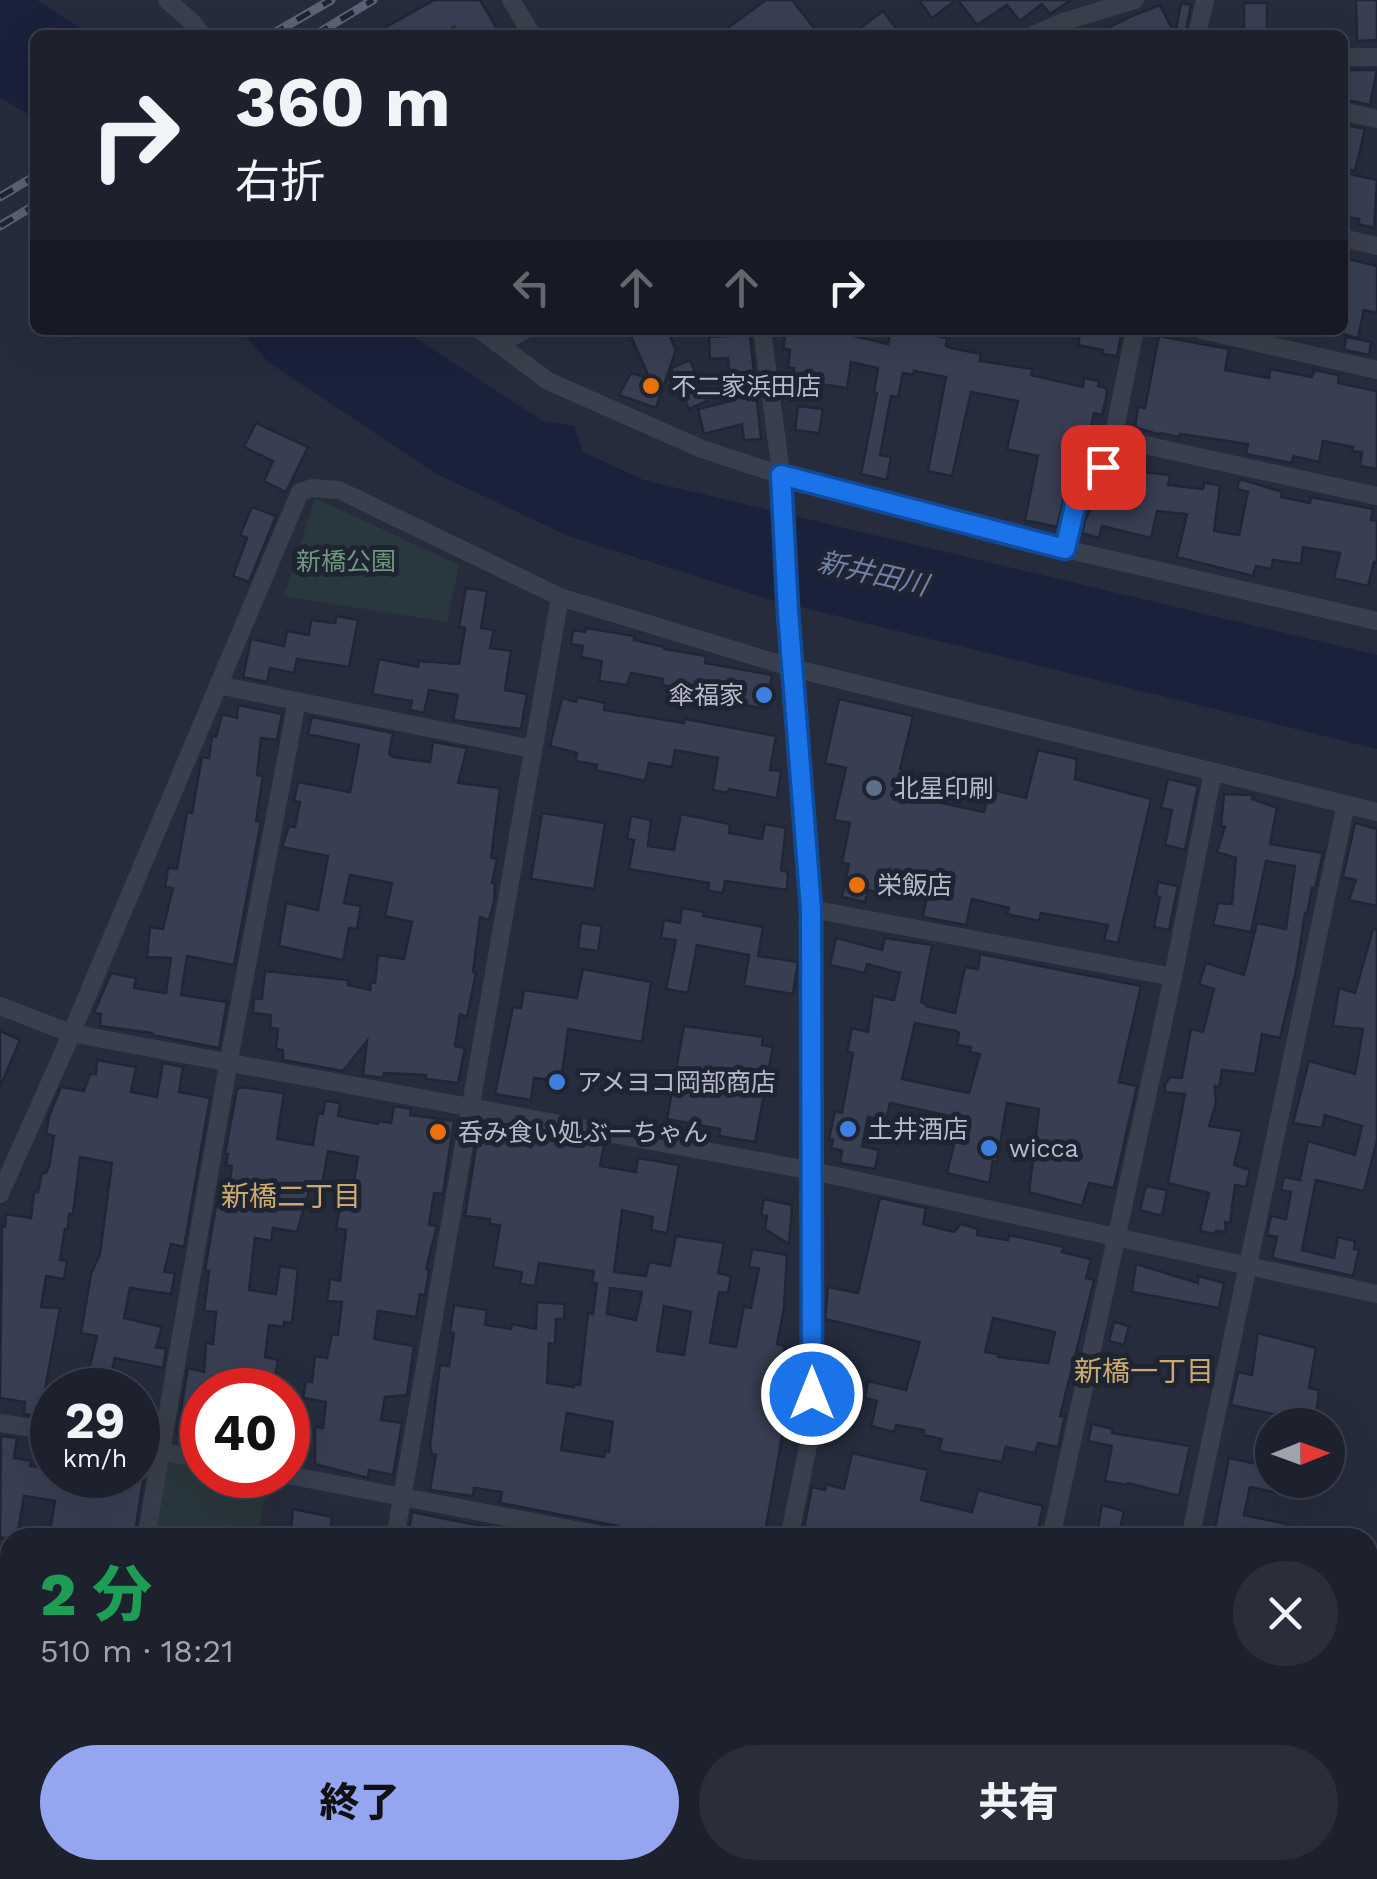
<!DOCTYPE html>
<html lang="ja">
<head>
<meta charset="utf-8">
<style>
  body { margin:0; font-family:"Work Sans","Noto Sans JP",sans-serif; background:#2a2e3a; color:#f1f3f6; height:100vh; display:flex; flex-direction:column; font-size:38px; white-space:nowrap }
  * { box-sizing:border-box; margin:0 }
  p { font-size:32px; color:#a0a3aa }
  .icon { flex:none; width:55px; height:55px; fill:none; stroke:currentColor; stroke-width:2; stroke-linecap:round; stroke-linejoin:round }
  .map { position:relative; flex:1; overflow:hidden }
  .panel { position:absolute; left:0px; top:1528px; width:1378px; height:352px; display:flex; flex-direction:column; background:#1d212e; border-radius:30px 30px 0 0; box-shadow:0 10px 40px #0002,0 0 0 2px #3b3e4a }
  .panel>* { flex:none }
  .banner { position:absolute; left:30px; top:30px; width:1318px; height:305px; border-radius:15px; box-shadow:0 10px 40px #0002,0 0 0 2px #3b3e4a; background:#1d212e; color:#f1f3f6; overflow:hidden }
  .needle { width:65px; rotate:89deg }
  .controls { position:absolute; left:1255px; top:1408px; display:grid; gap:20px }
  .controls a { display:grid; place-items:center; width:90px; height:90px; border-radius:50%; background:#1d212e; box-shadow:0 10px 40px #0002,0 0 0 2px #3b3e4a; font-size:50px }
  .speed { position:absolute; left:30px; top:1368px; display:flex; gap:20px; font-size:50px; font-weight:700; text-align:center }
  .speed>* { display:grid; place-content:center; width:130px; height:130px; border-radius:50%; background:#1d212e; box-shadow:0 10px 40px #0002,0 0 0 2px #3b3e4a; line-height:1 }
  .speed small { font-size:25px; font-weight:400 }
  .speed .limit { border:15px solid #d22; background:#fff; color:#111 }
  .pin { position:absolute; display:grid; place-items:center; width:85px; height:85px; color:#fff; margin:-42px; border-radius:20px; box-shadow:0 5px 15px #0006 }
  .me { position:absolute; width:110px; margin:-55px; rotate:0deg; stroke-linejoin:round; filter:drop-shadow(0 0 8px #0008) }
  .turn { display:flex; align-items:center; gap:35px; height:210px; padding:0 40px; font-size:45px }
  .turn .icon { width:130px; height:130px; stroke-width:2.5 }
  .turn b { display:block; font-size:70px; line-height:85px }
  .lanes { display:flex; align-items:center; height:95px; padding:0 40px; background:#0003; justify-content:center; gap:50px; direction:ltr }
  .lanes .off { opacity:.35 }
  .round { display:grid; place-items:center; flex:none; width:105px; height:105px; border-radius:52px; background:#2a2e3a }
  .head { display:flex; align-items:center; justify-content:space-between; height:170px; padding:0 40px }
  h1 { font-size:60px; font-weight:800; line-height:75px; color:#1e9e55 }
  .primary-button { display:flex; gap:20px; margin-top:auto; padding:20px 40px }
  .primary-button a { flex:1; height:115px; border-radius:60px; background:#94a6f0; color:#111; font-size:40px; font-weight:800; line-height:115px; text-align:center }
  .primary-button a+a { background:#2a2e3a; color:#f1f3f6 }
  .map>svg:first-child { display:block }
  .green { fill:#29383e }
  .water { fill:#1a213b }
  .building { fill:#393f53; stroke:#212635; stroke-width:2.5; fill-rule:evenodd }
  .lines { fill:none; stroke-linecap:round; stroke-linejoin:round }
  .minor { stroke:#3a3f4d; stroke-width:18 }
  .major { stroke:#595d6d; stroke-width:22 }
  .rail-casing { stroke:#5d6274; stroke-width:9 }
  .rail { stroke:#1f2433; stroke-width:5; stroke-dasharray:15; stroke-linecap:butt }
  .route-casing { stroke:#114b97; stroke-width:25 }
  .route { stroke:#1a73e8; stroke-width:18 }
  .food-dot { fill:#e8710a; stroke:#1f2433; stroke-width:4 }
  .shop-dot { fill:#3f7fe0; stroke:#1f2433; stroke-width:4 }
  .service-dot { fill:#5c6f8a; stroke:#1f2433; stroke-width:4 }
  .labels { text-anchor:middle; stroke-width:10; stroke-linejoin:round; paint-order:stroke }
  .poi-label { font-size:25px; fill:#b7bac8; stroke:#1f2433; text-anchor:start }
  .park-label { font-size:25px; fill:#6f9780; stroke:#1f2433 }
  .water-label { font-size:28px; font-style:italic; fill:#727ea4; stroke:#1f2433 }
  .neighbourhood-label { font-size:28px; fill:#cda96d; stroke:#1f2433 }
</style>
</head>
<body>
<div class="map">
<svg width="1377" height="1879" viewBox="0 0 1377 1879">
  <rect width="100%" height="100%" fill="#272c3d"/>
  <g class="green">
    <path d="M315 498 459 565 447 622 284 596Z"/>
    <path d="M174 1459 202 1464V1475H259L267 1484 258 1537 152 1538 163 1467Z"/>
  </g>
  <g class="water">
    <path d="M0 0H37L91 35H35V118L0 98Z"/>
    <path d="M241 330H403L543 421 574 426 583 452 644 480 1377 655V749L768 599 568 536 435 473 268 362Z"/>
  </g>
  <g class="building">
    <path d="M434 0H480L501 35H459L454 27 440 35H372Z"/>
    <path d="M766 0H792L814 28 804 35H718Z"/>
    <path d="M919 0H956L932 18Z"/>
    <path d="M958 0H1071L1050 14 1042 4 1020 21 1007 5 977 25Z"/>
    <path d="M1356 0H1377V40L1357 41Z"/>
    <path d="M1181 3 1191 5 1185 35H1175Z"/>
    <rect x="1244" y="3" width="23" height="32"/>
    <path d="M1160 5 1175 35H1094L1132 16Z"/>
    <path d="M883 11 901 35H851Z"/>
    <path d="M1342 70H1377L1370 105 1342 99Z"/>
    <path d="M1342 124 1365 129 1355 171 1342 168Z"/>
    <path d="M1345 173 1377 180 1374 228 1358 224 1359 219 1342 216Z"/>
    <path d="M1348 259 1377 266V313L1364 310 1358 338 1342 334V284Z"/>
    <path d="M628 330H667L676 350 656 408 619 395 631 373 650 379Z"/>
    <path d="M800 330H855L854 336 888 344 891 330H922V333L947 338 946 346 951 348 981 354 980 361 1033 369 1031 375 1083 387 1084 378 1099 381 1098 386 1106 388 1107 394 1102 415 1094 413 1086 449 1091 450 1089 463 1067 485 1057 527 1025 520 1038 456 1007 449 1018 401 971 392 952 476 928 471 946 377 914 371 913 375 903 373 898 397 891 396 880 455 891 457 887 480 861 474 877 393H874L878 368 851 362 847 388 820 384 821 376 793 374 794 368H788L790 350 783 348 786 331 799 334Z"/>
    <path d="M1081 330H1122L1117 356 1102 354 1103 350 1078 345Z"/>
    <path d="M750 335 761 439 744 440 742 424 704 434 698 409 731 401 728 358 710 359 709 337Z"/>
    <path d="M1159 336 1229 349 1225 370 1269 378 1270 369 1312 377 1314 370 1339 375 1338 383 1377 391V469L1360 466 1362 452 1352 451 1353 447 1323 441 1319 462 1293 456 1292 463 1246 454 1248 444 1180 434V437L1160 433V435L1135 427 1138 407 1145 408Z"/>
    <path d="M1346 337 1371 342 1369 355 1344 350Z"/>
    <path d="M690 360 707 401 689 409 671 368Z"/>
    <path d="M798 406 823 409 819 433 795 430Z"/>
    <path d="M256 423 308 447 286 492 264 481 273 461 244 447Z"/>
    <path d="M1121 453 1126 454 1125 467 1134 468V471L1170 475 1168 485 1203 489 1204 483 1220 485 1214 531 1239 535 1248 492 1237 489 1240 479 1282 492 1281 497 1310 503 1311 497 1373 509 1371 520 1377 521V562H1374L1368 586 1334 578 1340 553 1303 547 1301 564 1273 560 1271 569 1256 566 1253 576 1177 557 1187 514 1157 511 1151 538 1102 526 1099 538 1082 533 1085 520 1104 483 1114 472Z"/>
    <path d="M252 507 276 516 249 582 233 576 247 538 240 535Z"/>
    <path d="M466 588 487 591 481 628 494 630 490 648 511 651 505 690 527 694 521 729 453 720 458 695 429 690 424 713 410 710 412 701 372 694 379 659 418 667 419 661 459 664 465 628 459 627Z"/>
    <path d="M336 616 358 620 349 667 297 659 294 673 270 668 267 682 243 677 251 639 284 646 287 631 309 635 311 620 335 623Z"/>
    <path d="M586 628 634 636V640L664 647V649L706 656 705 663 772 675 766 709 724 701 725 696 662 685 663 679 631 673 627 685 599 681 602 661 581 657 583 646 571 644 573 630 585 632Z"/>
    <path d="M578 697 605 703 604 710 684 723 685 719 776 736 770 770 781 771 777 798 729 789 728 793 713 790 718 758 675 750 672 767 649 763 645 781 596 770 597 765 576 761 577 753 550 746 562 698 576 702Z"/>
    <path d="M839 699 913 716 900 769 942 780 937 802 984 812 990 789 1026 798 1038 750 1077 759 1075 779 1151 799 1118 943 1104 940 1108 925 1041 913 1039 921 1007 914 1009 908 972 899 966 925 923 917 928 891 890 882 888 894 868 890 865 902 842 897 849 864 842 863 850 823 834 820 846 768 825 763Z"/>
    <path d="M238 705 282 714 277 740 261 738 257 775 263 776 256 821 261 822 234 965 187 956 181 995 227 1002 219 1048 152 1035V1033L100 1026 101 1014 94 1013 111 973 136 978 134 988 166 993 171 958 147 957 150 927 163 929 173 888 165 887 168 868 177 869 187 812 192 813 202 757 209 758 212 736 216 737 222 714 237 718Z"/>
    <path d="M312 717 393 733 389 754 393 757 430 762 433 742 467 748 458 783 500 788 491 858 497 859 492 883 495 884 494 902 489 920 480 917 473 972 476 973 467 1017 460 1014 455 1046 465 1048 458 1083 426 1079V1075L384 1073 383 1078 363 1075 367 1041 343 1071 283 1060V1050L276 1049 278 1029 270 1028 271 1015 253 1013 254 998 262 999 265 971 348 980V985L370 990 371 982 375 983 378 955 404 959 412 922 385 916 392 883 350 875 344 903 361 906 357 929 349 928 343 960 279 946 286 903 318 910 328 856 282 847 289 826 295 827 300 802 294 801 298 782 350 792 359 745 308 734Z"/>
    <path d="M1168 779 1198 786 1185 850 1165 845 1172 810 1161 808Z"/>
    <path d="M1224 794 1253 795 1252 799 1277 808 1270 844 1323 853 1315 888H1312L1307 914 1305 913 1296 971 1280 1038 1262 1034 1255 1074 1222 1070 1219 1087 1215 1086 1216 1104 1209 1126 1242 1131 1234 1165 1250 1170 1246 1187 1235 1185 1230 1223 1225 1222 1226 1232 1216 1231V1234L1200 1231 1209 1193 1168 1183 1185 1094 1165 1092V1084L1170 1077 1182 1078 1191 1029 1203 1032 1214 989 1199 984 1206 963 1244 975 1257 923 1286 929 1295 866 1266 861 1251 932 1213 925 1218 903 1232 904 1236 858 1217 852 1225 827 1221 826Z"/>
    <path d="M542 813 605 823 594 889 531 879Z"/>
    <path d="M681 814 730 824 729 833 762 839 765 824 786 828 781 870 788 872 787 890 725 881 723 893 708 891 709 883 629 869 634 840 627 839 631 816 651 820 648 846 674 850Z"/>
    <path d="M1355 823 1377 829V906L1349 900 1356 880 1343 877Z"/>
    <path d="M1158 882 1178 886 1169 930 1154 927 1160 897 1156 896Z"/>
    <path d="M682 908 704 912 703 916 763 927 758 956 798 962 793 994 744 986 749 955 697 945 688 993 666 989 676 940 661 938 664 920 680 923Z"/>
    <path d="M581 923 602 926 598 951 578 948Z"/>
    <path d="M1373 929 1377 930V1140L1364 1191 1316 1180 1302 1250 1334 1258 1338 1237 1355 1241 1354 1249 1359 1250 1353 1276 1272 1258 1277 1237 1267 1235 1271 1216 1286 1219 1291 1192 1281 1190 1284 1177 1300 1180 1308 1141 1355 1155 1362 1126 1325 1115 1322 1128 1293 1123 1309 1061 1355 1074 1363 1029 1333 1026 1339 988 1355 993Z"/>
    <path d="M836 938 882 950 885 938 932 945 921 1002 926 1004V1006L955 1013 965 967 978 969 980 954 1141 986 1119 1082 1137 1086 1114 1188 1089 1183 1082 1206 1029 1192 1039 1109 1007 1103 997 1162 993 1161 989 1183 947 1173 958 1128 953 1122 954 1117 890 1103 886 1121 868 1117 862 1146 879 1150 875 1169 840 1163 842 1151 831 1148 833 1140 829 1139 835 1111 842 1113 853 1053 847 1052 852 1028 868 1032 873 996 894 1000 900 973 867 964 865 973 830 965ZM915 1023 956 1031 959 1033 957 1045 971 1047 970 1052 980 1054 969 1093 902 1079Z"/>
    <path d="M583 969 651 982 642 1042 568 1029 561 1081 534 1078 531 1100 495 1094 513 1007 521 1008 524 990 577 998Z"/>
    <path d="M684 1026 763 1037 762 1045 773 1047 755 1142 719 1136 720 1129 667 1119Z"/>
    <path d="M0 1031 20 1040 0 1087Z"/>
    <path d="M97 1060 136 1067 131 1092 157 1097 163 1063 183 1067 179 1092 210 1098 184 1247 171 1244 164 1272 175 1273 171 1294 130 1288 124 1318 162 1327 156 1347 166 1349 163 1368 115 1358 107 1390H74L78 1372 88 1374 97 1336 81 1333 91 1274 100 1254 112 1163 80 1157 73 1214H69L68 1229H65L60 1260 67 1261 64 1279 46 1276 41 1307 60 1308 41 1412 35 1416 24 1414 25 1402 0 1398 2 1226 5 1227 6 1214 31 1218 34 1192H38L42 1173H46L49 1167 54 1136 46 1134 49 1116 61 1087 84 1091 90 1074H96Z"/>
    <path d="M242 1087 284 1093 277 1139 313 1145 318 1113 323 1114 325 1101 340 1103 338 1116 378 1124 379 1121 391 1123 394 1106 411 1109 410 1115 454 1121 443 1194 434 1193 429 1225 437 1226 426 1269 429 1270 425 1295 420 1294 416 1317 378 1311 374 1339 414 1346 407 1395 385 1397 381 1420 402 1423 393 1475 369 1470 368 1478 315 1464V1427L323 1428 326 1402 303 1398 306 1381 312 1382 315 1356 327 1358 332 1334 338 1335 342 1302 327 1301 330 1279 340 1281 346 1230 336 1228 340 1207 349 1209 358 1157 328 1151 322 1185 311 1184 297 1232 273 1228 271 1241 255 1238 249 1290 276 1294 280 1266 298 1269 292 1323 284 1322 283 1327 269 1325 265 1357 278 1360 273 1390H202V1440L177 1434 188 1368 204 1372 206 1343 213 1344 216 1312 204 1311 209 1271 205 1270 217 1200 227 1201 232 1166 226 1165 228 1154H225L237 1089Z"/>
    <path d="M493 1129 604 1145 600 1166 636 1172 638 1158 679 1165 667 1233 651 1230 653 1217 622 1210 614 1272 646 1276 649 1262 670 1266 676 1236 724 1243 718 1273 731 1276 728 1293 719 1292 710 1343 736 1347 744 1306 751 1308 759 1268 749 1267 752 1249 787 1255 784 1308 777 1344 785 1346 778 1381H783L779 1405H783L780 1425 784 1426 764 1538H692L693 1533 654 1527 653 1538H628L625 1529 618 1526 500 1503 502 1492 474 1488 473 1496 430 1490 436 1455 432 1454 430 1446 440 1365 449 1366 454 1333H450L454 1305 487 1310 485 1325 511 1329 512 1324 536 1329 537 1302 565 1304 564 1319H556L555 1344 549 1343 547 1383 574 1387V1384L580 1385 588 1313 593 1314 597 1283H592L594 1271 539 1263 535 1286 520 1284 522 1272 493 1267 500 1225 490 1224V1219L465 1216 477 1141 490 1143ZM610 1288 642 1292 636 1320 607 1314ZM664 1306 691 1312 684 1355 657 1351ZM567 1413 613 1422 609 1452 605 1451 604 1457 561 1450Z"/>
    <path d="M1146 1186 1167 1190 1162 1216 1140 1210Z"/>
    <path d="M880 1198 926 1208 923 1224 954 1232 961 1224 978 1229 977 1235 1008 1240 1009 1235 1064 1247 1062 1252 1091 1259 1086 1278 1094 1280 1060 1416H1065L1058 1447 1038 1443 1035 1453 1006 1447 1002 1462 939 1451 942 1439 923 1435 924 1430 896 1425 894 1432 871 1426 877 1401 865 1398 868 1381 906 1390 920 1342 825 1319 828 1287 858 1293ZM993 1318 1055 1332 1048 1363 998 1357V1354L985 1352Z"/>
    <path d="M764 1199 792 1205 789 1244 765 1229 767 1216 761 1215Z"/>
    <path d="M1136 1264 1198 1283V1276L1224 1283 1219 1308 1132 1292Z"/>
    <path d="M1114 1322 1129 1326 1124 1345 1109 1341Z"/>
    <path d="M1258 1333 1316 1348 1309 1388 1319 1390 1316 1418 1282 1416 1231 1405 1238 1372 1252 1375Z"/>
    <path d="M1092 1424 1113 1429 1112 1433 1190 1446 1179 1496 1128 1483V1485L1105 1481 1112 1446 1088 1441Z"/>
    <path d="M1 1436 17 1438 14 1458 31 1461 30 1466 52 1468V1475H144L134 1538 49 1536 55 1501 24 1496 17 1538H0Z"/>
    <path d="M852 1453 928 1470 921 1500 972 1512 978 1490 1043 1506 1036 1538H827L828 1533 804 1528 812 1487 825 1490 826 1484 844 1489Z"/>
    <path d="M1229 1458 1272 1467V1480H1304L1301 1498 1250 1487 1244 1515 1287 1524 1284 1538H1213Z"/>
    <path d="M1102 1505 1124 1511 1118 1538H1096Z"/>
    <path d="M293 1509 332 1517 329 1538H290Z"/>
    <path d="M412 1512 456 1521 547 1538H408Z"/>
  </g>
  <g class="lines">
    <g class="minor">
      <path d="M167 0 193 23 202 35"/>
      <path d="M511 0 532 35"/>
      <path d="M1033 35 1063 22 1135 0"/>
      <path d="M1197 35 1205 0"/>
      <path d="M1342 57H1377"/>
      <path d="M1342 111 1377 119"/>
      <path d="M1342 238 1377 246"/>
      <path d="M480 330 548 381 702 449 781 475 1065 549 1377 621"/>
      <path d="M762 330 784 495 788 612 811 909V1432L789 1538"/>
      <path d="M1202 330 1377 370"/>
      <path d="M498 344 525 330"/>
      <path d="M1113 438 1377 496"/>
      <path d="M1065 549 1079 489 1103 467 1113 438 1135 330"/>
      <path d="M218 685 532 749"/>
      <path d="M811 909 1173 977"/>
      <path d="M0 1006 70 1033 813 1171 1377 1294"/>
      <path d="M0 1194 63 1053 300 492 312 488 339 490 560 597 793 668 1377 812"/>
      <path d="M0 1423 52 1431"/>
      <path d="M138 1447 202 1459"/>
      <path d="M288 1475 616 1538"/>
      <path d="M146 1538 228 1065 297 701"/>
      <path d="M395 1538 560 597"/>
      <path d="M1051 1538 1173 977 1213 772"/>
      <path d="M1190 1538 1346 804"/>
      <path d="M0 1707 10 1709"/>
      <path d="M1368 1716 1377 1719"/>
      <path d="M883 1870 929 1879"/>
      <path d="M85 1879 86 1870"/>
      <path d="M335 1879 336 1870"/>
      <path d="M713 1879 715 1870"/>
      <path d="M859 1879 862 1870"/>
      <path d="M978 1879 980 1870"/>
      <path d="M1117 1879 1119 1870"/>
    </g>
    <path class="major" d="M1368 1861 1377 1818"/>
    <defs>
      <g id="rail">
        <path d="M271 35 331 0"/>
        <path d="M315 35 373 0"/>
        <path d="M0 197 35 176"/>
        <path d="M0 226 35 205"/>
      </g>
    </defs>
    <use href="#rail" class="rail-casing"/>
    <use href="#rail" class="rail"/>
  </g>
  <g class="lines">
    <defs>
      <path id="route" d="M812 1394 811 909 788 612 781 475 1065 549 1079 489 1103 467"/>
    </defs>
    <use href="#route" class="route-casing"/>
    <use href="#route" class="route"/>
  </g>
  <g class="food-dot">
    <circle cx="651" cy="386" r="10"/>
    <circle cx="857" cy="885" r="10"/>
    <circle cx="438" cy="1132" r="10"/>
  </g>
  <g class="shop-dot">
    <circle cx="764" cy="695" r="10"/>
    <circle cx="557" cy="1082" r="10"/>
    <circle cx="848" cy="1129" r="10"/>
    <circle cx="989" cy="1148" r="10"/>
  </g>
  <circle class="service-dot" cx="874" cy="788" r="10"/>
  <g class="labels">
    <g class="poi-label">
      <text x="671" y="395">不二家浜田店</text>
      <text x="744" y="704" text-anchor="end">傘福家</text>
      <text x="894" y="797">北星印刷</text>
      <text x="877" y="894">栄飯店</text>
      <text x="577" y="1091">アメヨコ岡部商店</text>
      <text x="868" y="1138">土井酒店</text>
      <text x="458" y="1141">呑み食い処ぶーちゃん</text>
      <text x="1009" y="1157">wicca</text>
    </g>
    <g class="park-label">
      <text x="346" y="570">新橋公園</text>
    </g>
    <g class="water-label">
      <text transform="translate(873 573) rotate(13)" y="10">新井田川</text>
    </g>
    <g class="neighbourhood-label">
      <text x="291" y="1206">新橋二丁目</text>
      <text x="1144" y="1381">新橋一丁目</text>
    </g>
  </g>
</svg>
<div class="controls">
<a><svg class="needle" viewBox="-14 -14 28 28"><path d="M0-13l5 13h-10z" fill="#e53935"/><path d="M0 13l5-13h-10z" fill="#a0a3aa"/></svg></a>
</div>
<div class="speed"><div>29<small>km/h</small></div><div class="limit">40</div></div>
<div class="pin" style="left:1103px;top:467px;background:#d93025"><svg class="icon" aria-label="arrive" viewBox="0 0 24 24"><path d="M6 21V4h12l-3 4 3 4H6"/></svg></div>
<svg class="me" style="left:812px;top:1394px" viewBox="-20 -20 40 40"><circle r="17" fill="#1a73e8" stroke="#fff" stroke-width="3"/><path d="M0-11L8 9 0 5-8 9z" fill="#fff"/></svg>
<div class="banner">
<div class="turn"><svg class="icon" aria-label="right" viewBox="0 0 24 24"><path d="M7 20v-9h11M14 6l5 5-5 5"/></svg><div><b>360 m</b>右折</div></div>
<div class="lanes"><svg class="icon off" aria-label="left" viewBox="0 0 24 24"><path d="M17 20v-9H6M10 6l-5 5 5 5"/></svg><svg class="icon off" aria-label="ahead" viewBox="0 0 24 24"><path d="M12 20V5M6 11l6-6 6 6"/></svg><svg class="icon off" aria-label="ahead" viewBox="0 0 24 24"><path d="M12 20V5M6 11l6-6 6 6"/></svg><svg class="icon" aria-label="right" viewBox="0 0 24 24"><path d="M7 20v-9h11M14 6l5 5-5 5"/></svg></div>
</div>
<section class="panel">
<div class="head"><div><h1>2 分</h1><p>510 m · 18:21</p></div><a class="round"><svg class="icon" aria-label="close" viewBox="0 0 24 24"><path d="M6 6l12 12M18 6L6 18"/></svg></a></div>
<div class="primary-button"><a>終了</a><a>共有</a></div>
</section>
</div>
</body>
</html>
